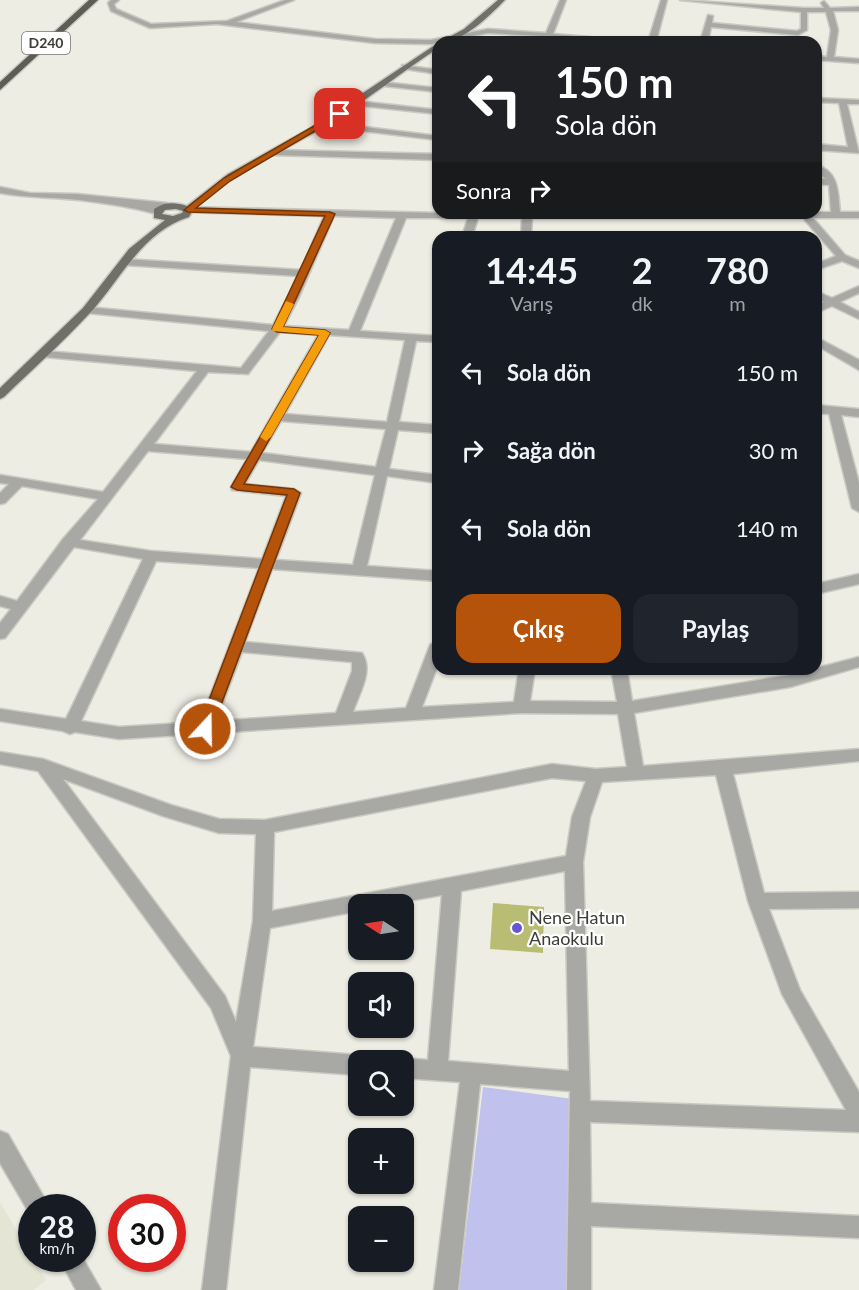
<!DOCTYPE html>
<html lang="tr">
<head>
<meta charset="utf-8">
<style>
  body { margin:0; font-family:Lato,sans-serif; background:#20242c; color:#f1f3f6; height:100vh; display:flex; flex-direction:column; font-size:22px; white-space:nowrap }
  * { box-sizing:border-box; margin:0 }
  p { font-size:20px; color:#9ea1a6 }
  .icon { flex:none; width:33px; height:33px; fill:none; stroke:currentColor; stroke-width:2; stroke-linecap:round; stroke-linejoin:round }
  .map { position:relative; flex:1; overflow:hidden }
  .panel { position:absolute; left:432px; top:231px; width:390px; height:444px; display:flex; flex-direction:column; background:#171b24; border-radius:18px; box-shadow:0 2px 4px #0004 }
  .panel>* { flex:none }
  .hud { position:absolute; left:432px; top:36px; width:390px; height:183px; border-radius:18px; box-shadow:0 2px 4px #0004; background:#202124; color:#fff; overflow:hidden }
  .needle { width:39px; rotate:282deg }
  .buttons { position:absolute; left:348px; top:894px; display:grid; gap:12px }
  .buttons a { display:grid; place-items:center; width:66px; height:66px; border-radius:12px; background:#171b24; box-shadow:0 2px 4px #0004; font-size:30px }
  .speed { position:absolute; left:18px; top:1194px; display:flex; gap:12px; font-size:30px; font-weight:700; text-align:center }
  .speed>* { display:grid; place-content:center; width:78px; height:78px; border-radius:50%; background:#171b24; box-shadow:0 2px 4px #0004; line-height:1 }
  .speed small { font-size:15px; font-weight:400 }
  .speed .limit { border:9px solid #d22; background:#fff; color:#111 }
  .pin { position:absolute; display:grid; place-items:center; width:51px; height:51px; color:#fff; margin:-26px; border-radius:12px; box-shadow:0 3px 9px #0006 }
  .me { position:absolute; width:66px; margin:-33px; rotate:21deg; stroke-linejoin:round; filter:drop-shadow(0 0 4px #0008) }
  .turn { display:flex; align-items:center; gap:21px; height:126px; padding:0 24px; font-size:27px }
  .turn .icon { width:78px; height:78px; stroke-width:2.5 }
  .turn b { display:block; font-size:42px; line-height:51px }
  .then { display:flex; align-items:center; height:57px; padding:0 24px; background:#0003; gap:12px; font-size:22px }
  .eta { display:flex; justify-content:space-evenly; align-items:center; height:102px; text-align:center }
  .eta b { font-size:36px; font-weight:700; line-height:42px }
  .cta { display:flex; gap:12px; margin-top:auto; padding:12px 24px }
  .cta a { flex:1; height:69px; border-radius:18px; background:#b45309; color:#fff; font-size:24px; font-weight:700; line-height:69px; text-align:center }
  .cta a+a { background:#20242c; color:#f1f3f6 }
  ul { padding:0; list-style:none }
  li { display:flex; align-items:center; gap:18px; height:78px; padding:0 24px }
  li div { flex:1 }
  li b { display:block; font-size:22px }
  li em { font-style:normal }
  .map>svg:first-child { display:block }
  .built { fill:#e4e5d4 }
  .green { fill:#c0c1ec }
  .building { fill:#b9bc73 }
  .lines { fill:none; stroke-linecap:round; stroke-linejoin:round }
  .minor-casing { stroke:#cacac2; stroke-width:3 }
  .major-casing { stroke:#cacac2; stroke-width:3 }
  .highway-casing { stroke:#cacac2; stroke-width:3 }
  .minor { fill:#a8a9a5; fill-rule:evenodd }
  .major { fill:#707069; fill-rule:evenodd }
  .highway { fill:#5c5d54; fill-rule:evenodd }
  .route { fill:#b45309; stroke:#753606; stroke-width:1.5 }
  .slow { fill:#f59e0b }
  .poi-dot { fill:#6656d0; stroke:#fff; stroke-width:2 }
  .labels { text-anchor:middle; stroke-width:4.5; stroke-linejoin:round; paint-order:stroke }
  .shield { fill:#fff; stroke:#767674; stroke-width:1.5 }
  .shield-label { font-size:14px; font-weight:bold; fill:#3c3c38 }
  .near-poi-label { font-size:18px; fill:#3c3c38; stroke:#fff; text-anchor:start }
</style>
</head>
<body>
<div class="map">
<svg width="859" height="1290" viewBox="0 0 859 1290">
  <rect width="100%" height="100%" fill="#edede4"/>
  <path class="built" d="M0 1202 46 1280 34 1290H0Z"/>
  <path class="green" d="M483 1087 573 1099 569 1290H459Z"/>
  <path class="building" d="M493 903 544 907 543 953 490 949Z"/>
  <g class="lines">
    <defs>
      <g id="minor">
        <path d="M111 0H119L114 4 116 9 151 24 227 21 285 0H294L236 22 375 39 431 40 488 29 546 33 560 0H566L553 34 646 42 488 33 431 44 375 43 217 24 150 28 111 11 108 3Z"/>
        <path d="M661 0H667L656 42H648Z"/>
        <path d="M680 0 804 8H824L821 3 824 1 830 8 859 7V11H833L838 30 834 57 859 59V63L816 60V56L827 57 831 30 826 12H807V30L798 35 711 27 708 42H700L708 15 713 16 712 23 797 31 801 29V12Z"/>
        <path d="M402 65 438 70V74L405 69Z"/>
        <path d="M381 82 438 88V92L384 86Z"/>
        <path d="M816 98 859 100V104H847L859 153 816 150V144L848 147 839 103 816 102Z"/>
        <path d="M357 101 438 110V114L354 105 353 103Z"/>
        <path d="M324 122 438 136V140L321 126 320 124Z"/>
        <path d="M276 150 438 154V160L273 155V151Z"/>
        <path d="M816 165C839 171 838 192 840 212H859V218H813L845 255 859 261V268L842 261 816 270V264L836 256 803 218H532L531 237H521L522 218H478L472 237H462L468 218H406L360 331 438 336V342L416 341 399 422 438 425V433L398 430 389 469 438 475V483L387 476 367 566 438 571V581L272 569 245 642 362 653C374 671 359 693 353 712L406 708 430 645 438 640V665L422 707 514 702 519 669H535L530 701 617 702 611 669H627L632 701 790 675 859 657V667L790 687 634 713 643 766 859 749V761L733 774 764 893 859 892V908L769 909 800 990 859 1092V1132L590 1122 591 1203 859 1216V1238L591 1226V1290H567L570 1091 480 1084 458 1290H434L460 1082 404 1078V1060H398L404 1058 428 1060 442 895 391 904H358V911L270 928 253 1047 358 1055 366 1060H358V1075L250 1067 226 1290H202L231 1056 211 1008 38 771 0 764V752L43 759 171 805 219 819 265 820 552 764 596 769 627 767 618 714 521 713 119 739 75 732 70 734 63 731 0 721V709L66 719 143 559 74 547 5 638 0 639V623L11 609 0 606V596L17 601 63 539 98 499 22 486 5 503 0 504V493L9 484 0 483V475L103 492 197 371 45 357 39 354 45 351 241 368 269 331 87 313 82 310 87 307 273 325 299 276 124 265 119 262 124 259 301 270 324 216 185 212V208L188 207 438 213 831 212 829 185 816 184V178L826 179 816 171ZM334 216 396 218 349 330 284 326 299 297ZM280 332 318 335 251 452 154 444 208 372 248 374ZM329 335 405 340 387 422 285 414ZM281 421 386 429 376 467 262 453ZM148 451 247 459 231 487 232 490 286 496 262 559 151 551 80 540ZM259 460 375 475 353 565 276 560 301 493 294 489 245 484ZM156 561 259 568 200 722 119 727 81 721ZM242 652 352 662V671L336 713 216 721ZM716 775 748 901 782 994 846 1110 590 1101 583 862 590 817 602 782ZM552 778 586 781 572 817 566 856 272 911 274 832ZM63 779 163 816 219 833 256 834 253 921 236 1022 225 996ZM565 871 569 1071 448 1061 461 891Z"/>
        <path d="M0 187 30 193 77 194 167 203 172 206 167 209 156 208 162 211 157 214C131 207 105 203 79 200 51 197 27 198 0 193Z"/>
        <path d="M859 286V293L840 302 859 312V319L832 306 816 313V306L824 302 816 298V291L832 298Z"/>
        <path d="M816 337 859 360V370L816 345Z"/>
        <path d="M816 405 859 409V417L841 415 859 483V512L852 508 829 414 816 413Z"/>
        <path d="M859 574V584L816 594V584Z"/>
        <path d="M0 1131 8 1134 50 1208H32L31 1216 0 1163Z"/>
        <path d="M82 1257 101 1290H76L59 1258Z"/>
      </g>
      <g id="major">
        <path d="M498 0H505C489 16 464 42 440 42L464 29Z"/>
        <path d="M438 43V48C401 73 366 100 329 124 293 147 209 181 189 217 141 232 121 280 89 314 62 343 32 370 4 397L0 399V388L83 308 129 249 165 220 154 218V209C164 202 175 202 187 206L228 174 309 129ZM176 209 183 211 182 213 173 216 162 214 165 210Z"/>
      </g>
      <path id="highway" d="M89 0H98L0 90V82Z"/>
    </defs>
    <use href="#minor" class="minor-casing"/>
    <use href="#major" class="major-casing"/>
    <use href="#highway" class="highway-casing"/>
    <use href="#minor" class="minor"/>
    <use href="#major" class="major"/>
    <use href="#highway" class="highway"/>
  </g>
  <path class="route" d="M338 112 344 114 230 181 196 208 330 212 335 214 283 327 325 330 330 333 244 484 294 489 300 493 212 729 205 734 198 729 287 495 237 490 231 487 319 335 277 332 272 329 325 216 188 212 184 210 224 178Z"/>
  <path class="slow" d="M286 301 294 304 283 327 325 330 330 333 271 437 266 441 260 437 319 335 273 331 272 329Z"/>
  <circle class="poi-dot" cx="517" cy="928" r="6"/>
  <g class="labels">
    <rect class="shield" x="22" y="32" width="48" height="22" rx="4.5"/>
    <g class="shield-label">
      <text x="46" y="48">D240</text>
    </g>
    <g class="near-poi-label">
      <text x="529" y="924">Nene Hatun<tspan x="529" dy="21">Anaokulu</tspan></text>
    </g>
  </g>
</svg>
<div class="buttons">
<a><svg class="needle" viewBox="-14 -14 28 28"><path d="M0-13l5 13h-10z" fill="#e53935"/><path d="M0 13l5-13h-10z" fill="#9ea1a6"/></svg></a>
<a><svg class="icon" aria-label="sound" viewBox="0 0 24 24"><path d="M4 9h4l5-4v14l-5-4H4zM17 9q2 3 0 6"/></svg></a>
<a><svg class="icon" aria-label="search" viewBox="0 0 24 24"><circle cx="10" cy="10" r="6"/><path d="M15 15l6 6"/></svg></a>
<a>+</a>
<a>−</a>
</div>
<div class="speed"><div>28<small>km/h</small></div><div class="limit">30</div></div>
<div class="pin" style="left:340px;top:114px;background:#d93025"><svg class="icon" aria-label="arrive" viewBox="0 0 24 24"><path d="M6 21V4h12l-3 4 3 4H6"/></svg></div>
<svg class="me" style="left:205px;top:729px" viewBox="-20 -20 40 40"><circle r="17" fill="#b45309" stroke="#fff" stroke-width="3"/><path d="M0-11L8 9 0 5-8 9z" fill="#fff"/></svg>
<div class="hud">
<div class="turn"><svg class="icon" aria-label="left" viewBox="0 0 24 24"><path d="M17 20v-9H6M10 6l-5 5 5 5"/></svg><div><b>150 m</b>Sola dön</div></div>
<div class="then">Sonra<svg class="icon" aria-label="right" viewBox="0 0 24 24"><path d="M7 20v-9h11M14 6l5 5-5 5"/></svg></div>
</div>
<section class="panel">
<div class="eta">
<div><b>14:45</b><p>Varış</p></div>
<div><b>2</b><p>dk</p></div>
<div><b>780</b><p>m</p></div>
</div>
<ul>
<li><svg class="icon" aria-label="left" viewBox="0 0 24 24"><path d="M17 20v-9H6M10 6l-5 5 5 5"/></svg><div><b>Sola dön</b></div><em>150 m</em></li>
<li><svg class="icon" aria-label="right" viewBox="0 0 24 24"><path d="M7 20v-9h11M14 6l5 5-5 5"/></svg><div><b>Sağa dön</b></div><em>30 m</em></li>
<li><svg class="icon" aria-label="left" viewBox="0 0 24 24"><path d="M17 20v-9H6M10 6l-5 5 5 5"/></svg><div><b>Sola dön</b></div><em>140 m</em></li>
</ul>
<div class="cta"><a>Çıkış</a><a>Paylaş</a></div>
</section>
</div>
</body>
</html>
